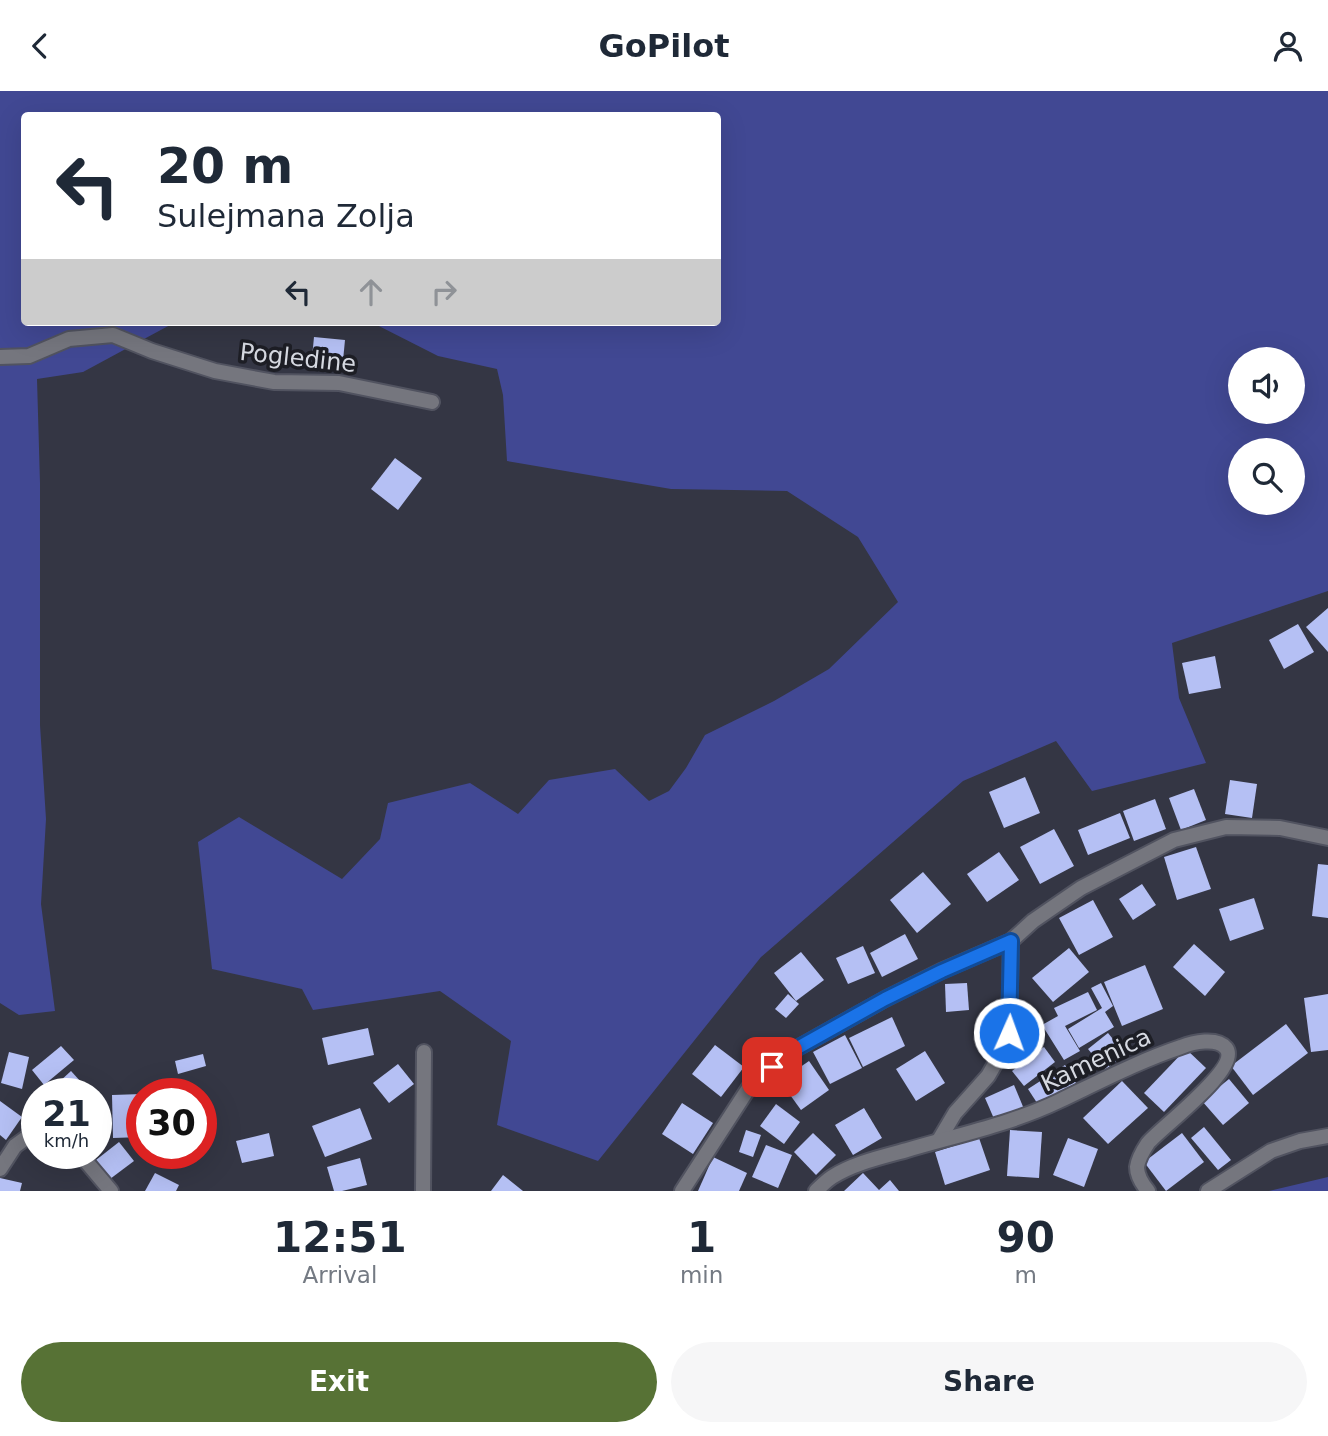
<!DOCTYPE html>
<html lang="en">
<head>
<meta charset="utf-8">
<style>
  body { margin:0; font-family:"DejaVu Sans",sans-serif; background:#f6f6f7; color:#1f2937; height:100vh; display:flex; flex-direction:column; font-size:26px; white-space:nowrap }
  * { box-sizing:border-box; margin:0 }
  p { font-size:23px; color:#747a83 }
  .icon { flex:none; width:38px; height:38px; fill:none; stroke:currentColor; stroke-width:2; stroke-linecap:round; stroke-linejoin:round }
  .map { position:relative; height:1100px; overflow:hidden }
  .side { display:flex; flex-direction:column; background:#fff; flex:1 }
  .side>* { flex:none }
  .banner { position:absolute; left:21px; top:21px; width:700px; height:214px; border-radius:7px; box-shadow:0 7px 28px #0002; background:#fff; color:#1f2937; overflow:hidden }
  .buttons { position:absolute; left:1228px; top:256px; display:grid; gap:14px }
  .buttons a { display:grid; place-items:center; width:77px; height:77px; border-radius:50%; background:#fff; box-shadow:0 7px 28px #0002; font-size:35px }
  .speed { position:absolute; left:21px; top:987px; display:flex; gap:14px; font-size:35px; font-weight:700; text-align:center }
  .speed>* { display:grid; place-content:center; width:91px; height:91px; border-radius:50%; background:#fff; box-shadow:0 7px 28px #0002; line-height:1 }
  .speed small { font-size:18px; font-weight:400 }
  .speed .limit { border:10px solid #d22; background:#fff; color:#111 }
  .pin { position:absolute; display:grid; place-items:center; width:60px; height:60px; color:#fff; margin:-30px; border-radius:14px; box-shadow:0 4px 10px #0006 }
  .me { position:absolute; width:77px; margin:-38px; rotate:2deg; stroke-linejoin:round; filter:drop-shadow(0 0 5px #0008) }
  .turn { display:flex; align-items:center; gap:24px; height:147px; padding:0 21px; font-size:32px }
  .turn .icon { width:91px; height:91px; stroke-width:2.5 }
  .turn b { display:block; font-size:49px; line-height:60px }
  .lanes { display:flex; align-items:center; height:66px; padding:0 21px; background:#0003; justify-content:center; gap:35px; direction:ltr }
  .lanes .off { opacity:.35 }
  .eta { display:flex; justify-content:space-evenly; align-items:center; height:119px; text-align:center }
  .eta b { font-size:42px; font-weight:700; line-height:49px }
  .button { display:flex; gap:14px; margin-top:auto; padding:14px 21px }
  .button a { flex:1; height:80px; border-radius:42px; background:#577235; color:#fff; font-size:28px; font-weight:700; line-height:80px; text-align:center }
  .button a+a { background:#f6f6f7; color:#1f2937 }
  header { display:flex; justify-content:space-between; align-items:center; height:91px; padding:0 21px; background:#fff; font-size:32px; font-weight:700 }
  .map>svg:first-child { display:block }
  .green { fill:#414893; fill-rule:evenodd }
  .building { fill:#b5c0f4 }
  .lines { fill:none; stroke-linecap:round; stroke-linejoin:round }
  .street-casing { stroke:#515360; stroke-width:18 }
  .street { stroke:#75767e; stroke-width:14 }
  .route-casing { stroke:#114b97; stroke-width:18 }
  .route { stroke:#1a73e8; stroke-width:12 }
  .labels { text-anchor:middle; stroke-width:7; stroke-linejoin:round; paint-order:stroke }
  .street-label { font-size:24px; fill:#d6d9e1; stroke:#1d1e25 }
</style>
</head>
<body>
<header><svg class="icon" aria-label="back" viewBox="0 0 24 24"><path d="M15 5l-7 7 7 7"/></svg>GoPilot<svg class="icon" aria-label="person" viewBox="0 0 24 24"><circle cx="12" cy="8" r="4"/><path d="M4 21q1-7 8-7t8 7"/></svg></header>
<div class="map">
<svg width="1328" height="1100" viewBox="0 0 1328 1100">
  <rect width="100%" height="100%" fill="#343644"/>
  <g class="green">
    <path d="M0 0H1328V500L1172 552 1179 607 1206 672 1092 700 1056 650 963 690 761 866 598 1070 497 1034 511 950 440 900 313 919 302 898 212 878 198 751 239 726 342 788 380 748 388 712 470 692 518 723 549 689 615 678 649 710 669 700 686 677 705 644 774 610 829 578 898 511 858 446 787 400 671 398 507 370 503 304 497 278 438 265 371 231H718V24H24V231H182L170 234 83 281 37 288 40 392V634L46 728 41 813 55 920 19 924 0 912ZM1241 268H1293V320H1241ZM1241 359H1293V411H1241Z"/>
    <path d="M1328 1086V1100H1268H1269Z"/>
  </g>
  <g class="building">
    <path d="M314 246 345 249 342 280 311 277Z"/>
    <path d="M395 367 422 387 398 419 371 398Z"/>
    <path d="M1328 517V561L1306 536Z"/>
    <path d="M1298 533 1314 561 1284 578 1269 549Z"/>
    <path d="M1215 565 1221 597 1189 603 1182 572Z"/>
    <path d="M1025 686 1040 722 1004 737 989 701Z"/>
    <path d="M1230 689 1257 693 1252 727 1225 723Z"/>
    <path d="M1194 698 1206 729 1181 739 1169 707Z"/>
    <path d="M1155 708 1166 738 1134 750 1123 720Z"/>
    <path d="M1120 722 1130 747 1088 764 1078 739Z"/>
    <path d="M1054 738 1074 775 1040 793 1020 756Z"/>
    <path d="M1196 756 1211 798 1177 809 1164 766Z"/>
    <path d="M999 761 1019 789 987 811 967 783Z"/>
    <path d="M1318 773 1328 774V827L1312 825Z"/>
    <path d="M923 781 951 813 917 842 890 809Z"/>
    <path d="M1142 793 1156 814 1133 829 1119 808Z"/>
    <path d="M1254 807 1264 838 1230 850 1219 818Z"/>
    <path d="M1093 809 1113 846 1079 864 1059 827Z"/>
    <path d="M905 843 918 868 882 886 870 862Z"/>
    <path d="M1194 853 1225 881 1205 905 1173 876Z"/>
    <path d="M863 855 875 882 848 893 836 867Z"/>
    <path d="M1069 857 1089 881 1053 911 1032 887Z"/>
    <path d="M801 861 824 889 796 910 774 882Z"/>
    <path d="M1145 874 1163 918 1122 935 1104 891Z"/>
    <path d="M967 892 969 919 946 921 945 893Z"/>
    <path d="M1101 892 1113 915 1105 921 1114 936 1079 957 1068 938 1102 917 1091 897Z"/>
    <path d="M1088 901 1097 919 1065 935 1080 960 1064 969 1042 934 1058 925 1054 917Z"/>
    <path d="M788 903 799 913 786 927 775 918Z"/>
    <path d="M1328 903V959L1311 961 1304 907Z"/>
    <path d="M892 926 905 955 863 976 849 947Z"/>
    <path d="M1286 933 1308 962 1253 1004 1231 975Z"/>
    <path d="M368 937 374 964 328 974 322 947Z"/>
    <path d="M1108 942 1125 963 1105 979 1088 958Z"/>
    <path d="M845 944 862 977 830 993 813 961Z"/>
    <path d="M715 954 744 976 721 1006 692 983Z"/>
    <path d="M61 955 74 969 44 994 32 979Z"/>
    <path d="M1044 956 1055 971 1024 995 1012 980Z"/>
    <path d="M1186 958 1206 977 1164 1021 1144 1002Z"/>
    <path d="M925 960 945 992 916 1010 896 978Z"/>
    <path d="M9 961 29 966 22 998 1 992Z"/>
    <path d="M203 963 206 975 178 983 175 970Z"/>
    <path d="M809 970 829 999 801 1019 780 990Z"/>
    <path d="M398 973 414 993 389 1012 373 992Z"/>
    <path d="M1065 974 1076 992 1039 1015 1028 998Z"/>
    <path d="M71 980 81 991 68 1003H46Z"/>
    <path d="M1229 988 1249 1012 1223 1034 1202 1010Z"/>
    <path d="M1122 990 1148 1017 1108 1053 1083 1027Z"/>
    <path d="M1014 994 1024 1018 995 1030 985 1007Z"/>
    <path d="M142 1003V1046L113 1047 112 1004Z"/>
    <path d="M201 1005H208L209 1048 201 1049Z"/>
    <path d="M0 1010 22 1026 6 1049 0 1044Z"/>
    <path d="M682 1012 713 1032 693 1063 662 1043Z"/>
    <path d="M776 1013 800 1031 784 1053 760 1035Z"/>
    <path d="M360 1017 372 1048 325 1066 312 1035Z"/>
    <path d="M864 1017 882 1047 853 1064 835 1034Z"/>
    <path d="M96 1023 109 1038 96 1050Z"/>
    <path d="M1204 1036 1231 1069 1218 1079 1191 1047Z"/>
    <path d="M746 1039 761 1044 753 1066 739 1061Z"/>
    <path d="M1010 1039 1042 1041 1039 1087 1007 1085Z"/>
    <path d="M269 1042 274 1065 242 1072 236 1050Z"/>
    <path d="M813 1042 836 1064 816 1084 794 1061Z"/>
    <path d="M1182 1042 1204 1071 1166 1100 1144 1071Z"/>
    <path d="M979 1047 990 1079 945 1094 935 1061Z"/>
    <path d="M1068 1047 1098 1058 1084 1096 1053 1084Z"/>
    <path d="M119 1051 134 1070 110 1088 96 1069Z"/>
    <path d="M766 1054 792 1064 778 1097 752 1086Z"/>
    <path d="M713 1066 747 1082 739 1100H698Z"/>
    <path d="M360 1067 367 1094 342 1100H334L327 1076Z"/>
    <path d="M155 1082 179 1094 176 1100H145Z"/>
    <path d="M863 1082 879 1099 890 1089 899 1100H844Z"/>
    <path d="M503 1084 523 1100H491Z"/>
    <path d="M0 1087 22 1092 20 1100H0Z"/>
  </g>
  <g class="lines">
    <defs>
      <g id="street">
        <path d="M0 266 29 265 69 248 113 244 152 260 215 280 274 291 339 292 432 311"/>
        <path d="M939 1049 955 1022 988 985 999 966 1009 942 1011 850"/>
        <path d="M79 1062 111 1100"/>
        <path d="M0 1078 15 1055 37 1039"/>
        <path d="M423 1100 424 961"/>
        <path d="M682 1100 752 992 792 960 885 908 941 880 1011 850 1033 830 1081 797 1174 749 1226 736 1280 737 1328 747"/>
        <path d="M816 1100C821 1095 826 1090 832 1086 854 1072 882 1066 907 1059 958 1044 1011 1033 1059 1010 1099 991 1139 970 1181 956 1193 951 1217 946 1226 957 1242 977 1160 1037 1148 1052 1144 1058 1138 1069 1137 1076 1137 1085 1143 1094 1148 1100"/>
        <path d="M1208 1100 1271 1060 1300 1050 1328 1045"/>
      </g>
    </defs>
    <use href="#street" class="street-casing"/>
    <use href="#street" class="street"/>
  </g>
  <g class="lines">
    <defs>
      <path id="route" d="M772 976 792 960 885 908 942 880 1011 850 1009 942"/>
    </defs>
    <use href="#route" class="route-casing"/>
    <use href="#route" class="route"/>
  </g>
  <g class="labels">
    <g class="street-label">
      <text transform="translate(298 267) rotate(6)" y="8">Pogledine</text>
      <text transform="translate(1096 969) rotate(-25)" y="8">Kamenica</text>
    </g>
  </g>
</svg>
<div class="buttons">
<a><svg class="icon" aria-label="sound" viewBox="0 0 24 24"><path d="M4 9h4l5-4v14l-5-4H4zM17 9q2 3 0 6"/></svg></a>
<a><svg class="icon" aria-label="search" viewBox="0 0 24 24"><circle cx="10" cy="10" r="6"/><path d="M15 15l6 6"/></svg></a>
</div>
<div class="speed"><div>21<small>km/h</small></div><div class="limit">30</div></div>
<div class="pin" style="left:772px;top:976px;background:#d93025"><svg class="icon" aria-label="arrive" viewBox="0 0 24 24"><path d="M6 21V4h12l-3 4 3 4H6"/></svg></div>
<svg class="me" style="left:1009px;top:942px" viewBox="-20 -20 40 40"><circle r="17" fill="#1a73e8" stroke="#fff" stroke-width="3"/><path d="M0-11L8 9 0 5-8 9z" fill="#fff"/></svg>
<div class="banner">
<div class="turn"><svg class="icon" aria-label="left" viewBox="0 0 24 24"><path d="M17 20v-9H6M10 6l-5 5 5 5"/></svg><div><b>20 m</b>Sulejmana Zolja</div></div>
<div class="lanes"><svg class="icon" aria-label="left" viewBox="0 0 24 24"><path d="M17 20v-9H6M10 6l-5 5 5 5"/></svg><svg class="icon off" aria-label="ahead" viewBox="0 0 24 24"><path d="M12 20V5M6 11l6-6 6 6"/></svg><svg class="icon off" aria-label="right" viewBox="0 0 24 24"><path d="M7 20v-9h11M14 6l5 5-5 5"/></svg></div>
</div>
</div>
<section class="side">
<div class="eta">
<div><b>12:51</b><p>Arrival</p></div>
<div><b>1</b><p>min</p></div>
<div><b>90</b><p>m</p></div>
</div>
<div class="button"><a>Exit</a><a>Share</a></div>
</section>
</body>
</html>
